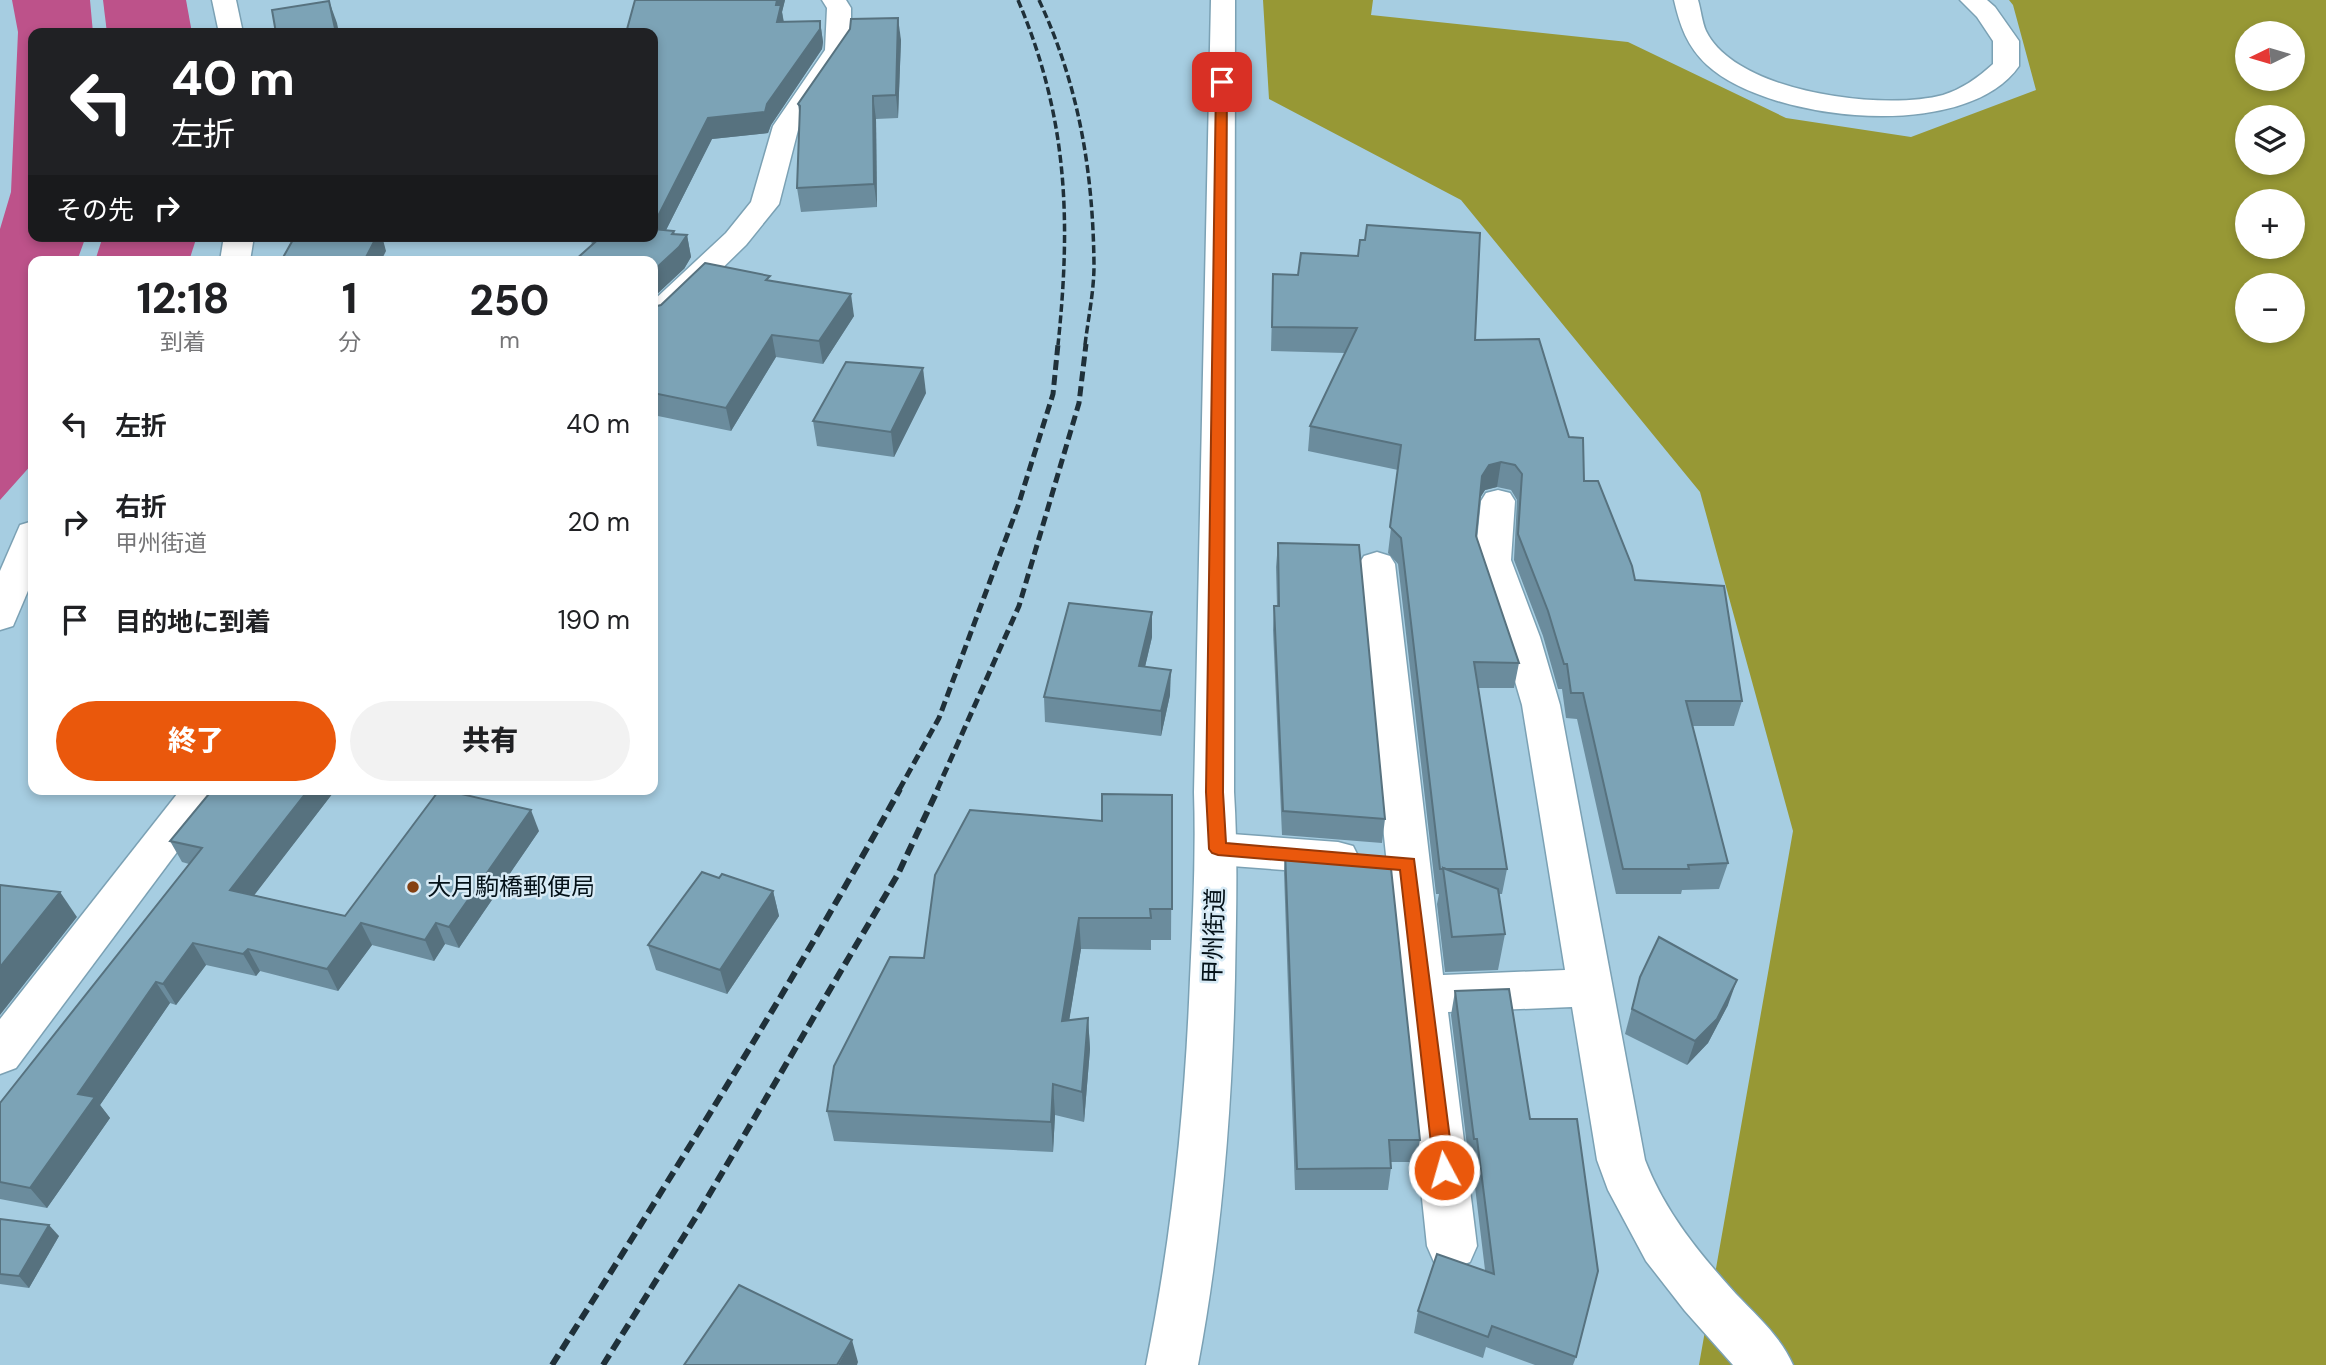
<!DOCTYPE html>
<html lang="ja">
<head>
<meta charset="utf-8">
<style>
  body { margin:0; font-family:"DM Sans","Noto Sans JP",sans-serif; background:#f2f2f2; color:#202124; height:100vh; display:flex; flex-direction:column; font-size:26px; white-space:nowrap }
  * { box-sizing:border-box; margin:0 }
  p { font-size:23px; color:#757577 }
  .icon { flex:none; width:38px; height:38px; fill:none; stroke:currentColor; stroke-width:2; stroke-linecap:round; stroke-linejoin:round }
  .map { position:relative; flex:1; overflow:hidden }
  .drawer { position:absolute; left:28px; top:256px; width:630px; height:539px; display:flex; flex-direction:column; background:#fff; border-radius:14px; box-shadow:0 4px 10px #0003 }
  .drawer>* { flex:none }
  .banner { position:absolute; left:28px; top:28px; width:630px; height:214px; border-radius:14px; box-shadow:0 4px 10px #0003; background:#202124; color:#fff; overflow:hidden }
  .needle { width:46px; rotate:265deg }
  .controls { position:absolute; left:2235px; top:21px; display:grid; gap:14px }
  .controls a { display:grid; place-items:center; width:70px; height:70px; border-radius:50%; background:#fff; box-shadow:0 4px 10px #0003; font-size:35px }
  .pin { position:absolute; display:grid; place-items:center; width:60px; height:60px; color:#fff; margin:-30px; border-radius:14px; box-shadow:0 4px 10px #0006 }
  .me { position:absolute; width:77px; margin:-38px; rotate:354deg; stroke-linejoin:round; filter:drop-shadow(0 0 5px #0008) }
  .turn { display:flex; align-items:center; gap:24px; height:147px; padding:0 28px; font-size:32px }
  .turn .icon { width:91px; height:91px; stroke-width:2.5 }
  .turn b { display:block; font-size:49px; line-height:60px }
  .then { display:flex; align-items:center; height:66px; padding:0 28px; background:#0003; gap:14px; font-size:26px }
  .eta { display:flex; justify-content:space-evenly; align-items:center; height:119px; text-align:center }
  .eta b { font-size:42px; font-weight:800; line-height:49px }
  .primary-button { display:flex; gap:14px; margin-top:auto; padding:14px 28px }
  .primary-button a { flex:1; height:80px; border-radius:42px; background:#ea580c; color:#fff; font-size:28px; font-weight:800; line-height:80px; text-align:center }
  .primary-button a+a { background:#f2f2f2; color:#202124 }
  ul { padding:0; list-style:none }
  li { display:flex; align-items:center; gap:21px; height:98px; padding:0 28px }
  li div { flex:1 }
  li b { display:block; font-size:26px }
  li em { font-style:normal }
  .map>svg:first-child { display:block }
  .forest { fill:#979835; fill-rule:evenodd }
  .water { fill:#bd528a }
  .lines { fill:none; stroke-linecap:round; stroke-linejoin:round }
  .minor-casing { stroke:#7ba1b4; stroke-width:3 }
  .tertiary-casing { stroke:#7ba1b4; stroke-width:3 }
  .trunk-casing { stroke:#7ba1b4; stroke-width:3 }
  .minor { fill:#fff; fill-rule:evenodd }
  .tertiary { fill:#fff; fill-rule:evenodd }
  .trunk { fill:#fff; fill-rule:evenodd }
  .rail-far2 { stroke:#1f3039; stroke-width:3.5; stroke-dasharray:8 3.5; stroke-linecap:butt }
  .rail-far1 { stroke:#1f3039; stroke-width:5; stroke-dasharray:10 5; stroke-linecap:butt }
  .rail { stroke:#1f3039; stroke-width:6; stroke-dasharray:12 6; stroke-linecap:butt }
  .wall { fill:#6b8c9d }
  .shaded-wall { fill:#57727f }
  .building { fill:#7ca3b6; stroke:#57727f; stroke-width:2 }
  .route { fill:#ea580c; stroke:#983908; stroke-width:2 }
  .poi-dot { fill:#844113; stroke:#d7eaf5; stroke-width:2.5 }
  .labels { text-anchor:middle; stroke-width:5; stroke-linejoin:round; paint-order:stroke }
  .poi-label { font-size:24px; fill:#041118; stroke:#d7eaf5; text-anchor:start }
  .street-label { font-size:24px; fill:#041118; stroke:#d7eaf5 }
</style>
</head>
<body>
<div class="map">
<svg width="2326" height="1365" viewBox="0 0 2326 1365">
  <rect width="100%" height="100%" fill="#a6cde1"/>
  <path class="forest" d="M1263 0H1373L1371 15 1628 42 1786 118 1911 137 2036 90 2013 5 2009 0H2326V1365H1699L1793 831 1700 492 1461 200 1269 99ZM2247 33H2292V79H2247ZM2247 117H2292V163H2247ZM2247 201H2292V247H2247ZM2247 285H2292V331H2247Z"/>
  <g class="water">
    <path d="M12 0H90L93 33H33V236H86L77 261H33V463L0 500V229L11 192 18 32Z"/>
    <path d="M103 0H186L192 33H107Z"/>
    <path d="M103 236H197L189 261H95Z"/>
  </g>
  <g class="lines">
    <defs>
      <g id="minor">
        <path d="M212 0H236L243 33H219Z"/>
        <path d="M822 0H846L851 8V50L799 126 779 204 746 245 664 325 653 327V301L726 233 751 202 773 126 825 50 827 8Z"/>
        <path d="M224 236H254L250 261H220Z"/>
        <path d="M1498 490 1510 493 1515 501 1511 560 1540 637 1560 705 1645 1160C1665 1212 1699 1253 1736 1294 1757 1316 1781 1337 1793 1365H1733L1685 1311 1646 1261 1608 1190 1597 1160 1572 1007 1448 1012 1477 1246 1470 1262 1452 1269 1434 1262 1427 1246 1373 731 1359 564 1364 556 1377 552 1390 556 1395 564 1443 975 1565 970 1522 705 1502 637 1475 560 1481 501 1486 493Z"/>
        <path d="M33 521V579L13 626 0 630V571L20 525Z"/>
        <path d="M181 789H224L16 1068 0 1074V1019Z"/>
        <path d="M1218 833 1338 842 1353 846 1359 858 1353 870 1338 874 1218 865 1203 860 1197 849 1203 838Z"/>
      </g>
      <path id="tertiary" d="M1674 0H1698C1701 10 1702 22 1706 31 1736 93 1884 111 1943 95 1962 89 1979 77 1993 64V41L1977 17 1960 0H1987L1995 7 2019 41V66C1966 143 1769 122 1707 65 1687 46 1680 26 1674 0Z"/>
      <path id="trunk" d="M1211 0H1235L1234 792C1238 854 1236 916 1235 978 1232 1108 1222 1237 1198 1365H1146C1172 1237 1185 1109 1190 979 1193 916 1196 854 1194 792Z"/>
    </defs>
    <use href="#minor" class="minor-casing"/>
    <use href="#tertiary" class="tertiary-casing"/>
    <use href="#trunk" class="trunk-casing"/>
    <use href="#minor" class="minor"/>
    <use href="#tertiary" class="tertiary"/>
    <use href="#trunk" class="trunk"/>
    <g class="rail-far2">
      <path d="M1018 0C1068 118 1071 220 1058 345"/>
      <path d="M1039 0C1079 86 1093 171 1094 265 1094 292 1088 319 1085 345"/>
    </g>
    <g class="rail-far1">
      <path d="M899 790 939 718 1018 506 1053 394 1058 344"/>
      <path d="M937 790 1019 606 1079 403 1086 344"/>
    </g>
    <g class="rail">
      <path d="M552 1365C672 1176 792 985 900 789"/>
      <path d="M603 1365 699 1212 898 874 938 789"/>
    </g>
  </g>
  <g class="wall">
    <path d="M635 0H785L782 12 784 22 820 21 823 42 822 49 771 125 768 133 712 139 666 230 675 235H687L691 257 684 269 592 245 590 236H653Z"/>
    <path d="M901 40 898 118 876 119 877 207 801 212 797 188 800 117 798 104Z"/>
    <path d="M1273 274 1475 340 1569 437 1584 481 1635 580 1742 701 1734 726H1692L1728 863 1719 889 1682 890 1681 894H1616L1577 719 1566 718 1562 689H1558L1543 636 1514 560 1517 500 1511 490 1497 487 1485 490 1480 498 1476 536 1519 663 1514 688H1478L1507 869 1502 894H1499L1505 934 1498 970 1445 972 1437 904 1439 894H1436L1398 564 1388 553 1398 470 1308 451 1310 426 1345 353 1271 351Z"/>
    <path d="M771 281 854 316 823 364 776 357 731 431 653 415V307Z"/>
    <path d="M926 393 894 457 817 446 813 421Z"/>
    <path d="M1278 543 1385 819 1382 843 1282 835 1273 630 1274 606H1277L1276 567Z"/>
    <path d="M1152 612V637L1145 667 1170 695 1161 736 1045 722 1044 697Z"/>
    <path d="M213 789H336L254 895 345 916 539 831 459 948 445 944 434 961 372 945 338 991 260 971 256 976 206 965 176 1005 170 1003 100 1105 110 1118 47 1208 0 1199V1103L189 864 182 862 170 841Z"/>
    <path d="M1172 795 1171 940H1151V950L1081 949 1069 1020 1088 1018 1090 1049 1084 1122 1055 1115 1053 1152 834 1141 827 1111 924 958 1102 821Z"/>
    <path d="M1285 850 1420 1140 1416 1162H1391V1168L1388 1190H1295L1284 873Z"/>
    <path d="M719 878 773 891 779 916 727 994 656 970 648 945Z"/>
    <path d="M1640 977 1728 1005 1708 1043 1687 1065 1625 1034Z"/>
    <path d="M1455 991 1530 1119 1576 1357 1573 1365H1535L1486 1347 1483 1358 1414 1333 1418 1311 1485 1270 1472 1162H1469L1451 1015Z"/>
    <path d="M0 1219 59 1236 29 1288 0 1284Z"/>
  </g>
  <g class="shaded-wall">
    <path d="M777 0H785L782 12 784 25 780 42 776 5Z"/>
    <path d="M329 1 337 23 339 33H336Z"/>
    <path d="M898 18 901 40 898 118 896 95Z"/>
    <path d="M820 21 823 42 822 49 771 125 768 133 712 139 656 250 653 235V226L708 118 767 104Z"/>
    <path d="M873 96 876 119 877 207 874 184Z"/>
    <path d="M674 231 678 248 687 235 691 257 684 269 653 298V271Z"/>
    <path d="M377 236H382L386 251 381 261H364Z"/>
    <path d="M851 294 854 316 823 364 819 341Z"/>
    <path d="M772 335 776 357 731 431 726 408Z"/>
    <path d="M923 368 926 393 894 457 891 432Z"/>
    <path d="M1501 462 1497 487 1485 490 1478 501 1482 476 1489 465Z"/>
    <path d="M1152 612V637L1139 692V666Z"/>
    <path d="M1171 670 1170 695 1161 736V711Z"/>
    <path d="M309 789H336L242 911 230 890Z"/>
    <path d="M531 810 539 831 459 948 449 927Z"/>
    <path d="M773 891 779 916 727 994 720 970Z"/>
    <path d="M60 892 77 917 0 1015V967Z"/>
    <path d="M1079 918 1081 949 1064 1052 1062 1021Z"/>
    <path d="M361 923 372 945 338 991 327 969Z"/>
    <path d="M436 923 445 944 434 961 425 940Z"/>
    <path d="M193 943 206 965 176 1005 163 984Z"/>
    <path d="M248 949 260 971 256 976 243 954Z"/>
    <path d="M1737 980 1728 1005 1708 1043 1687 1065 1695 1041Z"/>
    <path d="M156 982 170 1003 100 1105 110 1118 47 1208 30 1188 78 1094Z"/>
    <path d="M1088 1018 1090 1049 1084 1122 1082 1092Z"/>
    <path d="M1053 1084 1055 1115 1053 1152 1051 1122Z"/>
    <path d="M49 1225 59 1236 29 1288 19 1276Z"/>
    <path d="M852 1340 858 1362 857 1365H838Z"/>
  </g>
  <g class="building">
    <path d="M635 0H777L776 5H781L777 22 820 21V29L767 104 765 112 708 118 653 226V33H626Z"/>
    <path d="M329 1 336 33H276L272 10Z"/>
    <path d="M898 18 896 95 873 96 874 184 797 188 800 106 798 104 850 29 851 19Z"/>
    <path d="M1367 225 1480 233 1475 340 1539 339 1569 437 1583 438 1584 481H1598L1632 566 1635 580 1724 586 1742 701H1686L1728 863 1688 865 1689 869H1623L1583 693H1571L1567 664H1564L1548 611 1518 534 1522 474 1515 465 1501 462 1489 465 1482 476 1476 536 1519 663 1474 662 1507 869H1446L1443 868V869H1440L1401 538 1390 527 1401 445 1310 426 1357 328 1272 327 1273 274 1298 275 1301 253 1358 256 1360 240H1365Z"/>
    <path d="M653 229 674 231 672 234 687 235 679 247 653 271V261H574L602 236H653Z"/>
    <path d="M315 236H377L364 261H281L294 238Z"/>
    <path d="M705 263 770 276 766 280 851 294 819 341 772 335 726 408 653 393V307L661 305Z"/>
    <path d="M846 362 923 368 891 432 813 421Z"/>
    <path d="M1278 543 1359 545 1385 819 1283 811 1274 606H1279Z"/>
    <path d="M1069 603 1152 612 1139 666 1171 670 1161 711 1044 697Z"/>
    <path d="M213 789H309L230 890 345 916 440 789 531 810 449 927 436 923 425 940 361 923 327 969 248 949 243 954 193 943 163 984 156 982 78 1094 95 1097 30 1188 0 1182V1103L202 848 170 841Z"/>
    <path d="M1102 794 1172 795V909H1150L1151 918H1079L1062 1021 1088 1018 1082 1092 1053 1084 1051 1122 827 1111 834 1066 890 957 924 958 935 875 970 810 1102 821Z"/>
    <path d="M1285 850 1390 859 1420 1140H1389L1391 1168 1297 1169Z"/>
    <path d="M1443 868 1498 889 1505 934 1452 937Z"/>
    <path d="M702 872 719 878 722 874 773 891 720 970 648 945Z"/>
    <path d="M0 885 60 892 0 967Z"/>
    <path d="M1659 937 1737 980 1717 1019 1695 1041 1632 1009 1640 977Z"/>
    <path d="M1509 989 1530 1119H1577L1598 1271 1576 1357 1492 1326 1488 1337 1418 1311 1437 1254 1494 1274 1477 1139H1474L1455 991Z"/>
    <path d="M0 1219 49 1225 19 1276 0 1274Z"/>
    <path d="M739 1285 852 1340 837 1365H838H684Z"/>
  </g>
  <path class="route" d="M1222 79 1227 82 1223 792 1226 843 1414 859 1454 1170 1451 1176 1444 1179 1436 1176 1434 1170 1400 870 1218 855 1212 853 1209 849 1206 792 1216 82Z"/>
  <circle class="poi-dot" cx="413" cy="887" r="7"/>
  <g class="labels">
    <g class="poi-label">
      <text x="427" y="895">大月駒橋郵便局</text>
    </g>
    <g class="street-label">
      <text transform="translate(1214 936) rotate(-88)" y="8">甲州街道</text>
    </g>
  </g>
</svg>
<div class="controls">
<a><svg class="needle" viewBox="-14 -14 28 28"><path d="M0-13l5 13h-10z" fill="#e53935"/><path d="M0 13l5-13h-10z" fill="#757577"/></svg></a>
<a><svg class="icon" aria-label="layers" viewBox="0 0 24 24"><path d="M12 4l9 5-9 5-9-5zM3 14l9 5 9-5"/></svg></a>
<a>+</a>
<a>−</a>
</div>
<div class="pin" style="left:1222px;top:82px;background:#d93025"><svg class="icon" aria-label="arrive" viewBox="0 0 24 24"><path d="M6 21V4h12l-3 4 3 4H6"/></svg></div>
<svg class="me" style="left:1444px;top:1170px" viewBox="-20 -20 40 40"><circle r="17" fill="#ea580c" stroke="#fff" stroke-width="3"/><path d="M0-11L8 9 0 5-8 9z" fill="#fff"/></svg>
<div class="banner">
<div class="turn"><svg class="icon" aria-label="left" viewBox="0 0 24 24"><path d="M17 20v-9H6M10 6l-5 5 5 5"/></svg><div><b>40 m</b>左折</div></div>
<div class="then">その先<svg class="icon" aria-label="right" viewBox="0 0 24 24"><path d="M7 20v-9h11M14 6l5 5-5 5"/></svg></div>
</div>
<section class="drawer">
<div class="eta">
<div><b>12:18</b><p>到着</p></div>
<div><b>1</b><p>分</p></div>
<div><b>250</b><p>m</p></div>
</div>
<ul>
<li><svg class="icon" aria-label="left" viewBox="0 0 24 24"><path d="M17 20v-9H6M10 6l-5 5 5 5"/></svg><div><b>左折</b></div><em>40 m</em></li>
<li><svg class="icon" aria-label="right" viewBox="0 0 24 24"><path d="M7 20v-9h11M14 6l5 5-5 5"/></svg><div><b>右折</b><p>甲州街道</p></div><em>20 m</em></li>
<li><svg class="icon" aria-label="arrive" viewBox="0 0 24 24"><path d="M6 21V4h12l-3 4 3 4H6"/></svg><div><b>目的地に到着</b></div><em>190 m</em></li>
</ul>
<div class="primary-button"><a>終了</a><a>共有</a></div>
</section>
</div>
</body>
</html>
